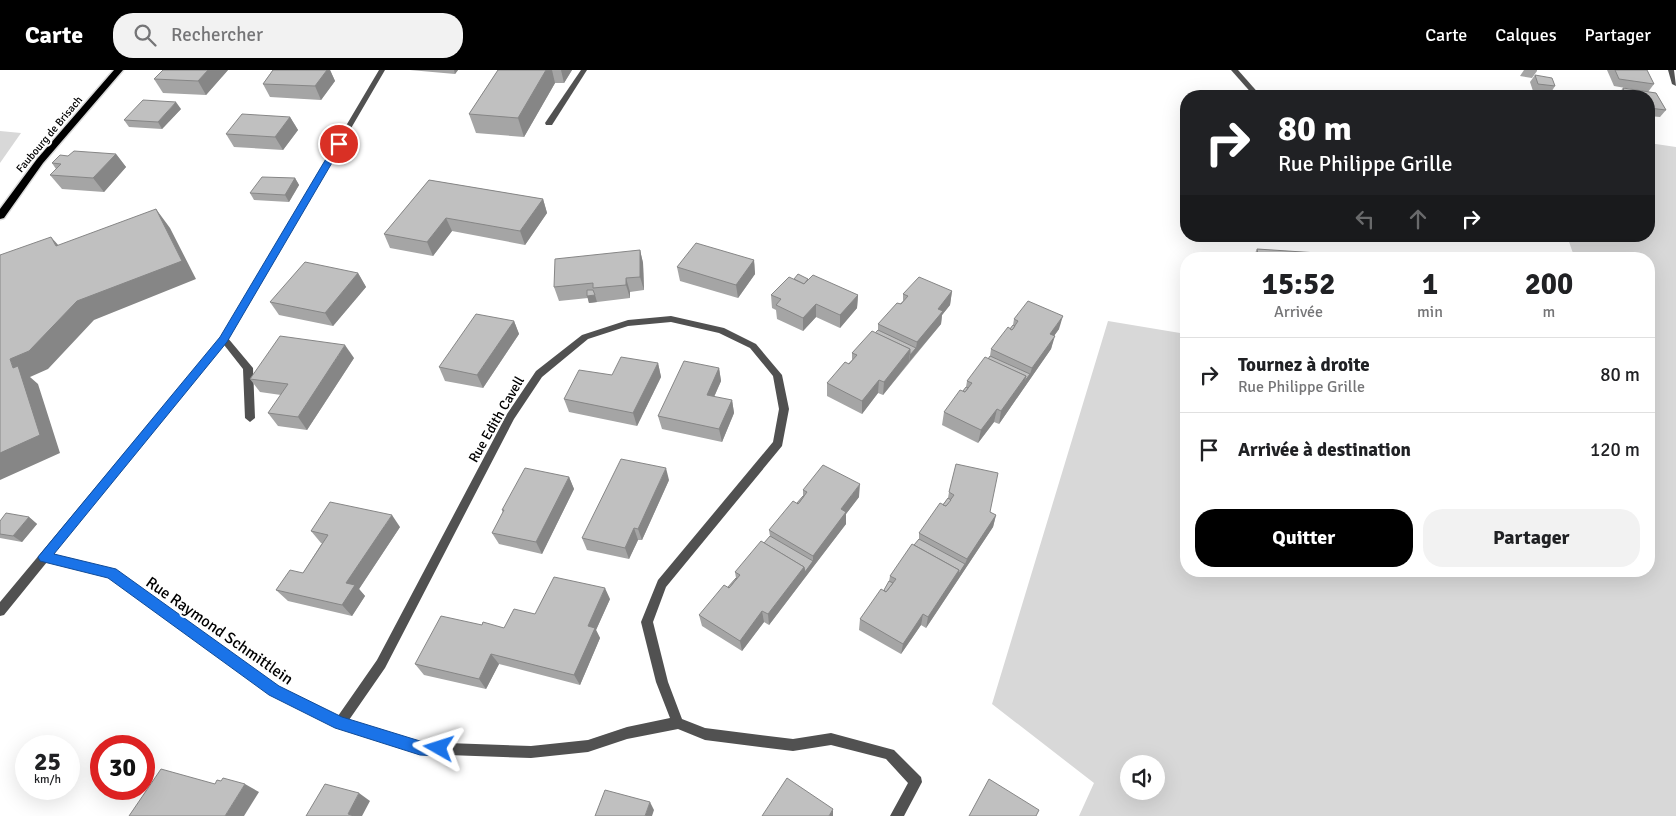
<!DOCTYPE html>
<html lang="fr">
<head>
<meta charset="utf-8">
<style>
  body { margin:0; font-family:Signika,sans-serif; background:#f2f2f2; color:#202124; height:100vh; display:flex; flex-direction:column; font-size:19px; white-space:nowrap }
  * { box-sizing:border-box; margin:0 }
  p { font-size:16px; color:#757577 }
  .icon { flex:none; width:28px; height:28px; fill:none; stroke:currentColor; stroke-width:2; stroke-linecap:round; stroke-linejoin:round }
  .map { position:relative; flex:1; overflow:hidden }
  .drawer { position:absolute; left:1180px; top:182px; width:475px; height:325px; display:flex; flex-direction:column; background:#fff; border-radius:20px; box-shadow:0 5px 20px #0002 }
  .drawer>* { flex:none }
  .top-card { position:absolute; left:1180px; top:20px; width:475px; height:152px; border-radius:20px; box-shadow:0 5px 20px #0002; background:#202124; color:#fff; overflow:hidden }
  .buttons { position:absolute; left:1120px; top:685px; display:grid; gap:10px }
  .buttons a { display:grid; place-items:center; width:45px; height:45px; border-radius:50%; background:#fff; box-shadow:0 5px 20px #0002; font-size:25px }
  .speed { position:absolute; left:15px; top:665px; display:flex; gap:10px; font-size:25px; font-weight:700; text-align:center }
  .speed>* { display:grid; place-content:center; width:65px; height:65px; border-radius:50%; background:#fff; box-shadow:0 5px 20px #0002; line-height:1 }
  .speed small { font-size:12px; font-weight:400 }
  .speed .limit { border:8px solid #d22; background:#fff; color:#111 }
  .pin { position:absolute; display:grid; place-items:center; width:42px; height:42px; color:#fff; margin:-21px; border:2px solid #fff; border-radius:50%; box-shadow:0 1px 5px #0007 }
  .me { position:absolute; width:55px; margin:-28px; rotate:276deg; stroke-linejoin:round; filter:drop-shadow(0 0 4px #0008) }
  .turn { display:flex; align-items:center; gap:18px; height:105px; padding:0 15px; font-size:22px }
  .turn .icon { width:65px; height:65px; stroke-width:2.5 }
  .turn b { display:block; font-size:35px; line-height:42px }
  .lanes { display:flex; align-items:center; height:48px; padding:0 15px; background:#0003; justify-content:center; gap:25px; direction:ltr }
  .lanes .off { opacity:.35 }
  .eta { display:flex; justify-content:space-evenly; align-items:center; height:85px; text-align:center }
  .eta b { font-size:30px; font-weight:800; line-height:35px }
  .cta { display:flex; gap:10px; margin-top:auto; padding:10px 15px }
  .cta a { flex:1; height:58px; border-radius:20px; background:#000; color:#fff; font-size:20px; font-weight:800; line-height:58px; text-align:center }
  .cta a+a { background:#f2f2f2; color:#202124 }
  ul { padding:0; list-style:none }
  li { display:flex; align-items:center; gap:15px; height:75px; padding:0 15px; border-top:1px solid #e0e0e0 }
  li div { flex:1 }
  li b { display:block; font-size:19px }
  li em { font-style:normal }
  header { display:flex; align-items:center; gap:30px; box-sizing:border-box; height:70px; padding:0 25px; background:#000; color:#fff }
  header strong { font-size:24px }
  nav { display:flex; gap:28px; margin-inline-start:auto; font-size:18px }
  .search { width:350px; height:45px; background:#f2f2f2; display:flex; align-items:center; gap:12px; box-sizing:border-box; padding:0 18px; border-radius:20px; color:#757577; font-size:19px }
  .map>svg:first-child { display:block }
  .green { fill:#d8d8d8; fill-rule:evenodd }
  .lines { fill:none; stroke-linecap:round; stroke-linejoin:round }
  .primary-casing { stroke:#dbdbdb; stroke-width:3 }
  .service { fill:#515151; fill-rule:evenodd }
  .minor { fill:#515151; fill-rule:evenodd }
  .primary { fill:#000; fill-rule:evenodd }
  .wall { fill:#a5a5a5 }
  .shaded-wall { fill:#868686 }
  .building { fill:#c0c0c0; stroke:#868686 }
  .route { fill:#1a73e8; stroke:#114b97 }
  .labels { text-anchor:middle; stroke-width:4; stroke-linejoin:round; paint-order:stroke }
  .far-street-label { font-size:11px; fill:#000; stroke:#fff }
  .street-label { font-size:14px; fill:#000; stroke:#fff }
  .near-street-label { font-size:16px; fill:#000; stroke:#fff }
</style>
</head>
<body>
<header>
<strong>Carte</strong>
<div class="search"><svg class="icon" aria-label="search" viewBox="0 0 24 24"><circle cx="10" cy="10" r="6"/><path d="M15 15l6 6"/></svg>Rechercher</div>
<nav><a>Carte</a><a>Calques</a><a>Partager</a></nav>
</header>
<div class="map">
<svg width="1676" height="746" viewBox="0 0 1676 746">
  <rect width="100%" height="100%" fill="#fff"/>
  <g class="green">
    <path d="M0 61 21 63 0 93Z"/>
    <path d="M1649 73 1676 77V746H1079L1094 713 992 634 1108 251 1186 264V501H1649V189H1575L1567 166H1649ZM1129 694H1156V721H1129Z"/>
  </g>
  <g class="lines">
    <defs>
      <path id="primary" d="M114 0H123L43 93 4 148 0 149V139L37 89Z"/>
    </defs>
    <use href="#primary" class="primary-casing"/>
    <path class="service" d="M224 266 227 267 253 298 255 348 250 352 245 348 243 299 221 271 219 269 221 267Z"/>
    <g class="minor">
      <path d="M379 0H385L227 271 53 484 115 500 278 616 338 646 377 590 507 344 536 301 582 265 628 250 671 246 724 258 756 274 782 305 789 339 782 376 666 517 653 552 668 612 682 649 705 658 793 669 831 663 894 680 921 707 922 712 904 746H890L908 713 886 689 831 675 793 681 705 670 678 659 627 669 588 682 531 688 420 684 340 659 270 624 108 507 47 492 4 545 0 546V532L221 267ZM671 252 719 263 750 278 773 306 779 339 773 372 658 510 641 552 656 612 670 648 627 657 588 670 531 676 420 672 349 650 385 598 514 349 542 307 588 269 628 256Z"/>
      <path d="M581 0H587L552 55H546L545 53Z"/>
      <path d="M1231 0H1238L1261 26H1254Z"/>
      <path d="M1668 0H1674L1676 16 1672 14Z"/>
    </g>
    <use href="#primary" class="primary"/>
  </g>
  <g class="wall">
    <path d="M228 0 206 25 163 23 154 9Z"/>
    <path d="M273 0H330L335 11 321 30 270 27 263 14Z"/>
    <path d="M410 0H458L455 4Z"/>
    <path d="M498 0H572L564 13H555L524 67 476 63 469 44Z"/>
    <path d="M1524 0H1537V1L1532 8 1520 6Z"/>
    <path d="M1607 0H1647L1654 14 1648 22 1614 16Z"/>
    <path d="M1535 5 1555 16 1550 24 1533 21 1530 12Z"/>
    <path d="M1623 18 1656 23 1666 40 1660 47 1649 46V26H1618L1617 25Z"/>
    <path d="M181 39 162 59 129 57 124 50Z"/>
    <path d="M290 47 298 60 283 80 234 77 226 64Z"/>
    <path d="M116 84 126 97 104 122 62 119 50 105 56 99 52 93 68 86Z"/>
    <path d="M295 108 299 115 289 132 254 130 250 123Z"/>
    <path d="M429 110 543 129 547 143 525 175 452 161 433 186 390 178 384 164Z"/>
    <path d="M1420 166H1491L1487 172 1420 167Z"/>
    <path d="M1257 179 1335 189H1252Z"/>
    <path d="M640 180 643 193 644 220 630 222V228L589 233 588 228 559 231 554 217Z"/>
    <path d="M754 190 755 204 738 228 680 211 677 197Z"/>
    <path d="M358 203 366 217 333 256 279 245 270 232Z"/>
    <path d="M794 209H808L858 225 857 238 840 258 816 247 803 261 777 249 776 240 772 238 771 225Z"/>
    <path d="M952 221 950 235 942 245 941 254 883 325 878 323 862 344 827 326V313L852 290V283L875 263 878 260V254L903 231V224Z"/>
    <path d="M1014 249 1059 259 1054 266 1051 279 999 354 994 352 978 373 942 355 944 342 966 317 967 311 988 289 990 286 991 279 1013 255Z"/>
    <path d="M514 251 519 264 483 318 445 311 439 297Z"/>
    <path d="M354 288 307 360 278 356 268 343 281 325 260 322 250 309Z"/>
    <path d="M658 293 661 307 637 356 569 342 564 329Z"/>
    <path d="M719 298 721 311 714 327 732 330 734 343 722 372 662 359 658 346Z"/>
    <path d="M569 407 574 419 542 484 499 474 492 463 503 443 502 440Z"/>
    <path d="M669 410 642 470H638L629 489 587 480 582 468Z"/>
    <path d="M803 420 859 427 846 444V454L769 555 764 552 742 581 702 556 699 545 728 517 736 508 735 502 764 473 770 466 769 460 797 433 803 426Z"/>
    <path d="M949 422 996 445 993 457 926 558 921 555 901 584 859 560 860 549 884 520 889 511 890 506 914 475 919 469V463L948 428Z"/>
    <path d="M29 447 37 454 22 472 0 468V451Z"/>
    <path d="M400 457 359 519 365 526 352 546 288 531 276 520 303 503 322 473H321L311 461Z"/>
    <path d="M610 529 596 560 600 568 580 615 499 594 486 619 424 605 415 594 482 555 504 558 535 544Z"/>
  </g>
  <g class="shaded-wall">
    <path d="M208 0H228L206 25 198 11Z"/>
    <path d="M327 0H330L335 11 321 30 315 16Z"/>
    <path d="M454 0H458L455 4Z"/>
    <path d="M546 0H552L555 13 524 67 518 48Z"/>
    <path d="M561 0H572L564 13Z"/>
    <path d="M176 32 181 39 162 59 158 52Z"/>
    <path d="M290 47 298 60 283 80 275 67Z"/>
    <path d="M116 84 126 97 104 122 93 108Z"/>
    <path d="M295 108 299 115 289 132 285 125Z"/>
    <path d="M543 129 547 143 525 175 520 161Z"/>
    <path d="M156 139 170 158 196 209 94 250 48 299 30 307 38 314 60 383 0 410V383L13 298 10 289Z"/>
    <path d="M446 148 452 161 433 186 427 172Z"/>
    <path d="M51 167 68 186 56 176Z"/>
    <path d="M640 180 643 193 644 220 640 207Z"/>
    <path d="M754 190 755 204 738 228 736 215Z"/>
    <path d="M358 203 366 217 333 256 325 243Z"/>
    <path d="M626 208 630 222V228L626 215Z"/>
    <path d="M952 221 950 235 942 245 941 254 909 292 910 285 916 278 917 272 938 239Z"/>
    <path d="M595 225 597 232 589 233 587 226Z"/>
    <path d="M858 225 857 238 840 258V245Z"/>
    <path d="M816 234V247L803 261V248Z"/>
    <path d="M1063 246 1059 259 1046 277 1050 264Z"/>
    <path d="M514 251 519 264 483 318 477 305Z"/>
    <path d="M1055 266 1051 279 999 354 1001 341 1026 306 1030 304 1032 298Z"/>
    <path d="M345 275 354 288 307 360 298 347Z"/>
    <path d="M910 279 909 292 883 325 884 312Z"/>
    <path d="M658 293 661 307 637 356 633 343Z"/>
    <path d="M719 298 721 311 709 338 707 325Z"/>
    <path d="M879 310 878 323 862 344V331Z"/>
    <path d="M732 330 734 343 722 372 719 359Z"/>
    <path d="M997 339 994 352 978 373 981 360Z"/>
    <path d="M666 398 669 410 642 470 638 459Z"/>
    <path d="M569 407 574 419 542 484 536 472Z"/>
    <path d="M860 414 859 427 846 444V454L813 497V486L841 439Z"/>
    <path d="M392 445 400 457 359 519 365 526 352 546 342 535 346 513Z"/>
    <path d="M996 445 993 457 926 558 928 547 959 500 965 494 967 489Z"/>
    <path d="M29 447 37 454 22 472 13 466Z"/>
    <path d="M634 458 638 470 629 489 625 478Z"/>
    <path d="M813 491V497L769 555 768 544 804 497Z"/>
    <path d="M605 518 610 529 596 560 600 568 580 615 574 605 588 556Z"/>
    <path d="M762 541 764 552 742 581 740 571Z"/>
    <path d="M923 544 921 555 901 584 903 574Z"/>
    <path d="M491 584 499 594 486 619 479 609Z"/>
    <path d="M245 714 259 722 244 746H225Z"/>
    <path d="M359 723 370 731 362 746H351L348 744Z"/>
    <path d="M650 732 654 740 652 746H645Z"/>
    <path d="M833 739V746H829Z"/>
  </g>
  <g class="building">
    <path d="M163 0H208L198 11 154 9Z"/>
    <path d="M273 0H327L315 16 263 14Z"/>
    <path d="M498 0H546L518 48 469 44Z"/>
    <path d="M1615 0H1647L1654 14 1619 9Z"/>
    <path d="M1535 5 1552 8 1555 16 1538 14Z"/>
    <path d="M1623 18 1656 23 1666 40 1649 38V26H1626Z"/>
    <path d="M143 30 176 32 158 52 124 50Z"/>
    <path d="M242 44 290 47 275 67 226 64Z"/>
    <path d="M74 81 116 84 93 108 50 105 61 94 52 93 60 85 68 86Z"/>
    <path d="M262 107 295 108 285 125 250 123Z"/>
    <path d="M429 110 543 129 520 161 446 148 427 172 384 164Z"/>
    <path d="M156 139 182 191 77 231 29 281 10 289 13 298 18 296 40 365 0 383V185L51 167 56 176Z"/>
    <path d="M696 173 754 190 736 215 677 197Z"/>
    <path d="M1257 179 1333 184 1335 189H1259Z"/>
    <path d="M640 180V207L626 208V215L593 218V213L554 217 555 189Z"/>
    <path d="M1373 187 1396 189H1374Z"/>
    <path d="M305 192 358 203 325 243 270 232Z"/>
    <path d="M798 204 808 209 804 214 794 209Z"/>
    <path d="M813 205 858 225 840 245 816 234 803 248 776 235 781 229 771 225 789 207 804 214Z"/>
    <path d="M919 207 952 221 938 239 943 241 917 272 878 254 897 233 901 234 908 226 903 224Z"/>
    <path d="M587 220H593L595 225 587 226Z"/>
    <path d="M1028 231 1063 246 1050 264 1055 266 1032 298 991 279 1008 257 1012 260 1018 251 1014 249Z"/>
    <path d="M476 244 514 251 477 305 439 297Z"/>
    <path d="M1013 255 1015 256 1012 260 1010 259Z"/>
    <path d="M878 260 916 278 910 285V279L875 263Z"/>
    <path d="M872 261 910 279 884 312 879 310 862 331 827 313 845 292 849 294 857 285 852 283Z"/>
    <path d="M280 266 345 275 298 347 268 343 288 314 250 309Z"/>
    <path d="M990 286 1030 304 1024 312 1026 306 988 289Z"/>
    <path d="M621 287 658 293 633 343 564 329 579 300 612 305Z"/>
    <path d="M985 287 1026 306 1001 341 997 339 981 360 944 342 960 320 965 322 972 313 967 311Z"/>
    <path d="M684 291 719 298 707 325 732 330 719 359 658 346Z"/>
    <path d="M966 317 968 318 965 322 963 321Z"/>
    <path d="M621 389 666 398 638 459 634 458 625 478 582 468Z"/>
    <path d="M956 394 998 403 990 442 996 445 967 489 919 463 940 433 946 436 954 425 949 422Z"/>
    <path d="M823 395 860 414 841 439 846 442 813 486 769 460 793 431 798 434 807 422 803 420Z"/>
    <path d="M525 398 569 407 536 472 492 463 504 440H502Z"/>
    <path d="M803 426H804L798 434 797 433Z"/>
    <path d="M948 428 951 430 946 436 943 435Z"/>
    <path d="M330 432 392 445 346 513 355 515 342 535 276 520 290 500 303 503 328 465 311 461Z"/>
    <path d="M6 443 29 447 13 466 0 464V451Z"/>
    <path d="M770 466 813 491 805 502 804 497 764 473Z"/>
    <path d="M919 469 965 494 958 505 959 500 914 475Z"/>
    <path d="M761 471 804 497 768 544 762 541 740 571 699 545 724 515 729 518 740 505 735 502Z"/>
    <path d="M912 474 959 500 928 547 923 544 903 574 860 549 881 519 886 522 896 509 890 506Z"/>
    <path d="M554 507 605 518 588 556 595 558 574 605 491 584 479 609 415 594 441 546 482 555 483 552 504 558 514 539 535 544Z"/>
    <path d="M736 508H737L729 518 728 517Z"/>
    <path d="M889 511 893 513 886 522 884 520Z"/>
    <path d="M161 699 215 714 217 710 221 711 223 708 245 714 225 746H129Z"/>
    <path d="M787 708 833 739 829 746H762Z"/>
    <path d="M989 709 1039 740 1036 746H969Z"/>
    <path d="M325 714 359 723 348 744 354 746H306Z"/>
    <path d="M605 720 650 732 645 746H595Z"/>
  </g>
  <path class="route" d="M336 72 343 74 227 272 54 484 116 499 279 616 342 647 420 671 444 673 446 678 444 684 439 686 420 685 335 658 269 625 108 508 40 491 38 487 220 267Z"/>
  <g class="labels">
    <g class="far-street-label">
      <text transform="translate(49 64) rotate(-50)" y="4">Faubourg de Brisach</text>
    </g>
    <g class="street-label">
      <text transform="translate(496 349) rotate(-60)" y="5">Rue Edith Cavell</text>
    </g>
    <g class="near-street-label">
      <text transform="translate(220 560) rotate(35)" y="6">Rue Raymond Schmittlein</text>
    </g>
  </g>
</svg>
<div class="buttons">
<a><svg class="icon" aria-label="sound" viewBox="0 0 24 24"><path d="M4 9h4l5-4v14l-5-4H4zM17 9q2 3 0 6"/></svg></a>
</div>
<div class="speed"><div>25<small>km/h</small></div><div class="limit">30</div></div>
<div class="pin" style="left:339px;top:74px;background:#d93025"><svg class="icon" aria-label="arrive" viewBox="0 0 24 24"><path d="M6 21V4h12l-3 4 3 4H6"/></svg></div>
<svg class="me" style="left:439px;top:678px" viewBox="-20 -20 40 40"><path d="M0-17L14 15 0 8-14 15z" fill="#1a73e8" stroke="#fff" stroke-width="4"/></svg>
<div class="top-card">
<div class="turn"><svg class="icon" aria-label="right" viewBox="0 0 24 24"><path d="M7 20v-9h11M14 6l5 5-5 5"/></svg><div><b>80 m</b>Rue Philippe Grille</div></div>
<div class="lanes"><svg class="icon off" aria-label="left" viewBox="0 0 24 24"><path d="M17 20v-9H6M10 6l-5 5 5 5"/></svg><svg class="icon off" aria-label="ahead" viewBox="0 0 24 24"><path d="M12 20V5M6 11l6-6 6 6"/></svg><svg class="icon" aria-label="right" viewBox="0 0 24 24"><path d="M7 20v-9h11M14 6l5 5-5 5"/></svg></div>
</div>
<section class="drawer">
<div class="eta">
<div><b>15:52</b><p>Arrivée</p></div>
<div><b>1</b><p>min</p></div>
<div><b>200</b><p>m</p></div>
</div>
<ul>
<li><svg class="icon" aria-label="right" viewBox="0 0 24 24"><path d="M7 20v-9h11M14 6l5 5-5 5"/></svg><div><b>Tournez à droite</b><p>Rue Philippe Grille</p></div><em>80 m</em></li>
<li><svg class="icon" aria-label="arrive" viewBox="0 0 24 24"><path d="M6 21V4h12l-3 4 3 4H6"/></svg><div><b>Arrivée à destination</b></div><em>120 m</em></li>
</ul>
<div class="cta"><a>Quitter</a><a>Partager</a></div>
</section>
</div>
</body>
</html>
